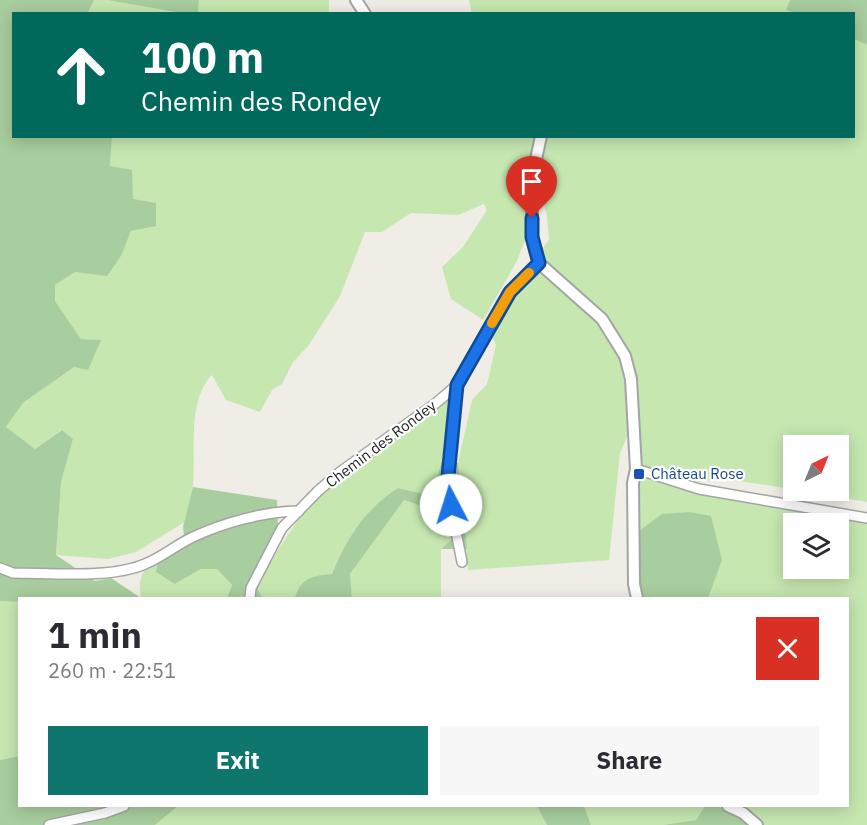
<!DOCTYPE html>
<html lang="en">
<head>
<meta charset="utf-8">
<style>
  body { margin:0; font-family:"IBM Plex Sans",sans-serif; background:#f7f7f7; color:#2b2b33; height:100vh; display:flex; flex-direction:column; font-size:22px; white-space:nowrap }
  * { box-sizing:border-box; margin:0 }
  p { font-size:20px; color:#7c7c81 }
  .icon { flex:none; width:33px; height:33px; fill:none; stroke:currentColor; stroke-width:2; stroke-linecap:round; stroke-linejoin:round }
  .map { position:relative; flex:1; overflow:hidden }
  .drawer { position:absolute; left:18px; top:597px; width:831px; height:210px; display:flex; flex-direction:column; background:#fff; border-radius:0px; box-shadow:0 3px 15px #0003 }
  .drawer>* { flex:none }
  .banner { position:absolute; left:12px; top:12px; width:843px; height:126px; border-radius:0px; box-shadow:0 3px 15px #0003; background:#00695c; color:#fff; overflow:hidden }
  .needle { width:39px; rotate:43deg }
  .buttons { position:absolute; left:783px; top:435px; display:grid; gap:12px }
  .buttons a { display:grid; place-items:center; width:66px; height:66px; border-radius:0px; background:#fff; box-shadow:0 3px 15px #0003; font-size:30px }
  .pin { position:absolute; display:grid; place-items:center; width:51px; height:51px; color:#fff; margin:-62px -26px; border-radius:50% 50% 50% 0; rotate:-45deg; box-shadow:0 0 6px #0007 }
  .pin .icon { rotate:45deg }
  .me { position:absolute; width:66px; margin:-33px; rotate:355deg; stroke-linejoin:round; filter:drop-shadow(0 0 4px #0008) }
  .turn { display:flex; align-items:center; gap:21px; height:126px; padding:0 30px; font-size:27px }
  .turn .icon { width:78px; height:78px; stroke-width:2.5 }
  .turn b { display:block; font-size:42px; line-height:51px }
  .round { display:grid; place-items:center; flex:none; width:63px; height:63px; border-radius:0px; background:#f7f7f7 }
  .overview { display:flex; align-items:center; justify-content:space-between; height:102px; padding:0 30px }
  h1 { font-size:36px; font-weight:700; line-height:45px }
  .primary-button { display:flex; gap:12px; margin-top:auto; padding:12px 30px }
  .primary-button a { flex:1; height:69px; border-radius:0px; background:#0f766e; color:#fff; font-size:24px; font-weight:700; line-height:69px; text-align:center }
  .primary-button a+a { background:#f7f7f7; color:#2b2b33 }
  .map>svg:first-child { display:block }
  .grass { fill:#c6e7b0; fill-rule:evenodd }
  .forest { fill:#a8cd9e }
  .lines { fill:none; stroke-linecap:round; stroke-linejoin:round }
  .minor-casing { stroke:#a4a4a4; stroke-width:12 }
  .tertiary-casing { stroke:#a4a4a4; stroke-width:14 }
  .minor { stroke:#fff; stroke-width:9 }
  .tertiary { stroke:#fff; stroke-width:10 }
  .route-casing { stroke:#114b97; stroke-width:15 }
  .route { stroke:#1a73e8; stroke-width:10 }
  .slow { stroke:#f59e0b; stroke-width:10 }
  .transit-dot { fill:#1a4fb4; stroke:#fff; stroke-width:2 }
  .labels { text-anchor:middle; stroke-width:4.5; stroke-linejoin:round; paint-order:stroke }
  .street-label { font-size:15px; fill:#202020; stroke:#fff }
  .transit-label { font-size:15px; fill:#164399; stroke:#fff; text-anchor:start }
</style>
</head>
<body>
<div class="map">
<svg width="867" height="825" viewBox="0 0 867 825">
  <rect width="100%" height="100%" fill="#f0ede7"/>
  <g class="grass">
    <path d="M94 0H107L181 13 88 14Z"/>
    <path d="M199 0H329V13L198 14Z"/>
    <path d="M469 0H790L786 10 794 13 472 14Z"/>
    <path d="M854 39 867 45V502L801 491 838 490V446H794L793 489 723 479 697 482 639 465 629 353 546 260 541 250 549 240 547 215 536 177 546 137 854 136Z"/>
    <path d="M112 137H535L525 173 524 191 527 235 517 261 483 320 451 299 442 267 463 247 487 210 484 204 458 215 411 213 382 232H365L340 296 309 345 293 362 282 384 272 390 260 412 226 400 212 375C187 400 196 451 193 485 192 497 187 510 185 522L136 552 108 559 56 555 61 482 73 439 61 430 35 449 6 427 23 403 74 367 100 340 81 339 55 301V285L75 272 107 275 121 256 131 231 133 199 110 166Z"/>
    <path d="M535 273 541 274 548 278 594 318 604 330 620 356 626 376 629 432 620 453 609 560 468 570 458 463 472 400 487 384 496 345 492 335C503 312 511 284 535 273Z"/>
    <path d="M453 398 442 460 432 496 398 488C365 509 346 539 332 574L297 589 295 598 262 597 257 587 279 548 303 513 324 489 446 400Z"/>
    <path d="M645 474 698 493 867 523V825H751L718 806H848V598H708L662 514 639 531 638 482 640 477ZM794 524H838V568H794Z"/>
    <path d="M404 500 427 508 452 539 441 549V598H352L350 574Z"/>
    <path d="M159 558 175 584 201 569H217L232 585 227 598H141C138 577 141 570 159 558Z"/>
    <path d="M0 601 20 602 19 756 0 760Z"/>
    <path d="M178 806H537L547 825H155Z"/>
    <path d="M584 806H705L696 820 663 825H591Z"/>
  </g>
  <g class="forest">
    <path d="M0 0H94L88 13 14 14V136L112 137 110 166 132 170 133 199 156 203V226L131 231 121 256 107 276 75 272 55 285V301L81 339 101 340 88 370 74 367 23 403 6 427 35 449 62 430 73 439 61 482 56 555 95 581 111 578 141 598H20L19 602 0 601Z"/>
    <path d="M107 0H199L198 13H181Z"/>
    <path d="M790 0H867V45L854 39V14L794 13 786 10Z"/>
    <path d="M442 460 458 463 467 549H441L452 539 427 508 404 500 350 574 352 598H295C299 579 314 575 332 574 346 539 365 509 398 488L432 496Z"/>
    <path d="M193 487 277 500 278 528 252 578 262 597 268 598H227L232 585 217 569H201L175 584 156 572 159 558 185 545 183 527Z"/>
    <path d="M689 512 711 516 722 560 708 598H643L640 583 639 531 662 514Z"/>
    <path d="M19 756 20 806H178L155 825H0V760Z"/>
    <path d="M537 806H584L591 825H547Z"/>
    <path d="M705 806H718L751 825H663L696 820Z"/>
  </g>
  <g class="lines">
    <defs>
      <g id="minor">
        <path d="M457 385 447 487 462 562"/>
        <path d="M636 469 699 489 867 518"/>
        <path d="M0 568 13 573C52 573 110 579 145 564 162 557 176 545 193 537 223 523 265 511 299 511"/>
        <path d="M250 598 251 588 282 528 318 491 340 472 436 403 457 385 510 292 539 263"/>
        <path d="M49 825 105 813 124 806"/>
      </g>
      <g id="tertiary">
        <path d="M356 0 365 14"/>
        <path d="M541 136 532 178V237L539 263 602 319 625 356 631 379 636 469 633 483 634 584 637 598"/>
        <path d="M728 806 743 813 757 825"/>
      </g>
    </defs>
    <use href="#minor" class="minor-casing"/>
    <use href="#tertiary" class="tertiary-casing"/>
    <use href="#minor" class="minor"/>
    <use href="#tertiary" class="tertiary"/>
  </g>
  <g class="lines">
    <defs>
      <path id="route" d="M451 505 447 487 457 385 510 292 539 263 532 237V218"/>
    </defs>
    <use href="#route" class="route-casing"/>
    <use href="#route" class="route"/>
    <path class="slow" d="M492 323 510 292 529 273"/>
  </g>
  <rect class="transit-dot" x="633" y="468" width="12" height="12" rx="3"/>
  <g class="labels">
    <g class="street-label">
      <text transform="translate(381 444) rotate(-37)" y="5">Chemin des Rondey</text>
    </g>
    <g class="transit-label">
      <text x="651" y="479">Château Rose</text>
    </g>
  </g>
</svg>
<div class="buttons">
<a><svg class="needle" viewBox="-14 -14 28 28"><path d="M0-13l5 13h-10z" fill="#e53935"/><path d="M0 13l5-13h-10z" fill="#7c7c81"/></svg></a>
<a><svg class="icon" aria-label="layers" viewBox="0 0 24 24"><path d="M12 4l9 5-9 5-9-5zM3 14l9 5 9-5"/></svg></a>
</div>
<div class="pin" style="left:532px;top:218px;background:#d93025"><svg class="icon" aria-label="arrive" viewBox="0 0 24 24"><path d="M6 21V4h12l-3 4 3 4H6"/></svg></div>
<svg class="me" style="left:451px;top:505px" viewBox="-20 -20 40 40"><circle r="19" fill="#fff"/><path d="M0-13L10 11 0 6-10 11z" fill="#1a73e8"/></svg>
<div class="banner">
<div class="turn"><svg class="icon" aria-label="ahead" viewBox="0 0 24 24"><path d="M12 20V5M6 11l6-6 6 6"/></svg><div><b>100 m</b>Chemin des Rondey</div></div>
</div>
<section class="drawer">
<div class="overview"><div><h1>1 min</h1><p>260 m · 22:51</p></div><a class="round" style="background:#d93025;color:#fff"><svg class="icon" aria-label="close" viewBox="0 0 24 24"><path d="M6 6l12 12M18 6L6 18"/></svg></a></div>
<div class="primary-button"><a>Exit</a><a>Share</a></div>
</section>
</div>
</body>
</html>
